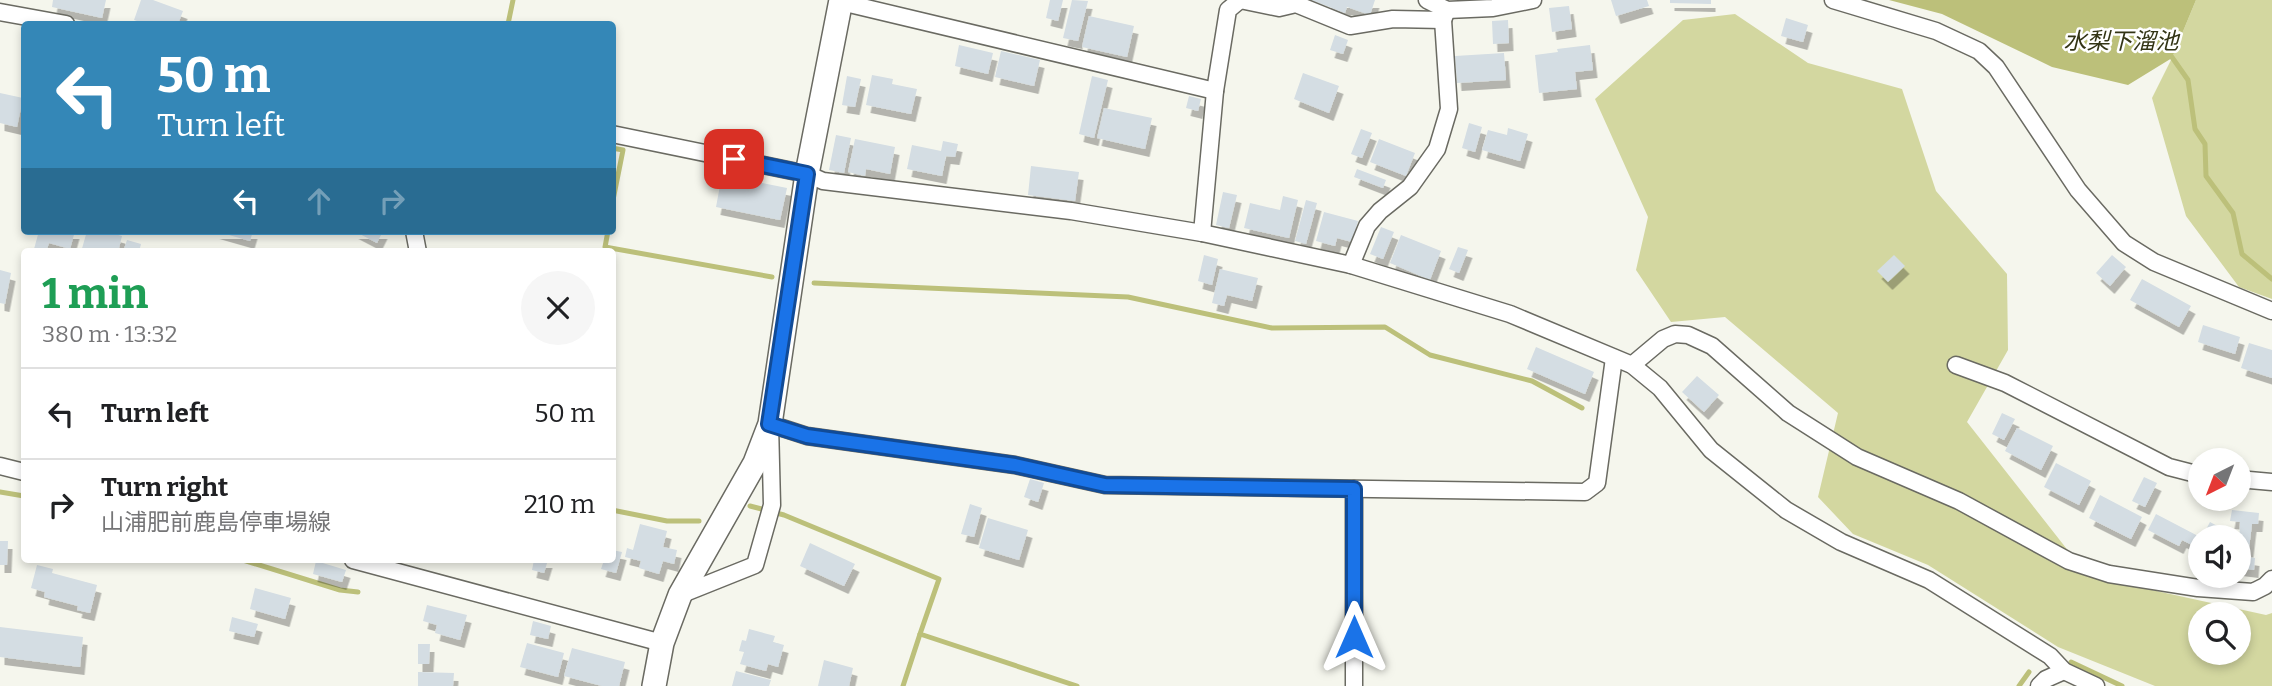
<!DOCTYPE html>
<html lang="en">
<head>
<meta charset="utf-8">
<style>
  body { margin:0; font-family:Bitter,"Noto Sans JP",serif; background:#f6f6f6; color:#202124; height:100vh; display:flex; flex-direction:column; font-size:26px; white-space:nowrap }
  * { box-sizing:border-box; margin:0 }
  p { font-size:23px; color:#757577 }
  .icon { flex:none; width:38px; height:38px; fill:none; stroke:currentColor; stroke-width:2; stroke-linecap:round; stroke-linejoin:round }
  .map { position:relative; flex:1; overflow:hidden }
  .sheet { position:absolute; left:21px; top:248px; width:595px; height:315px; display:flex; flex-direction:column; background:#fff; border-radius:7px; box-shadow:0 4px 10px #0003 }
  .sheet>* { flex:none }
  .guide { position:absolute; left:21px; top:21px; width:595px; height:214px; border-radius:7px; box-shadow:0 4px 10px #0003; background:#3487b7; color:#fff; overflow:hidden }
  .needle { width:46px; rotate:222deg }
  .fabs { position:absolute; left:2188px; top:448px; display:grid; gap:14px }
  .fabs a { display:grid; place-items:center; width:63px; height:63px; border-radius:50%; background:#fff; box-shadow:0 4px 10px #0003; font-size:35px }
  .pin { position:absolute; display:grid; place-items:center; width:60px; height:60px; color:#fff; margin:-30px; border-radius:14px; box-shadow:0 4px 10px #0006 }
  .me { position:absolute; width:77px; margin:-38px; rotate:0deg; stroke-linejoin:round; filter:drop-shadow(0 0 5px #0008) }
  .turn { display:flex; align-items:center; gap:24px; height:147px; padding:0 21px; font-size:32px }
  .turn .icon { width:91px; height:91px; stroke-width:2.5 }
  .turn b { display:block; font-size:49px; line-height:60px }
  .lanes { display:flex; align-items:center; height:66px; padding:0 21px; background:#0003; justify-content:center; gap:35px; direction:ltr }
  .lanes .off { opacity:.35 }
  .round { display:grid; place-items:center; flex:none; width:74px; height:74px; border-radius:37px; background:#f6f6f6 }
  .summary { display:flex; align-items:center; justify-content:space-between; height:119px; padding:0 21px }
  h1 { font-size:42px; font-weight:700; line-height:52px; color:#1e9e55 }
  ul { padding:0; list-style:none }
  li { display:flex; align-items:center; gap:21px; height:91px; padding:0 21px; border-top:2px solid #e0e0e0 }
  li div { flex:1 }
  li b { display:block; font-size:26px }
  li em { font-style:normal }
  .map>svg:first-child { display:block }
  .green { fill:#d3d7a0; fill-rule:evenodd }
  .water { fill:#bcc07a }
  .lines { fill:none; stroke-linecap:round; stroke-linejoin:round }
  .stream { stroke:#bcc07a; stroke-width:5 }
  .building { fill:#d4dde3; filter:url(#shadow) }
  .minor-casing { stroke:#6a6a62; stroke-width:19 }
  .secondary-casing { stroke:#6a6a62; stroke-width:26 }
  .minor { stroke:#fff; stroke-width:16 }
  .secondary { stroke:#fff; stroke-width:23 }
  .route-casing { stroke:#114b97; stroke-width:18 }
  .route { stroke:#1a73e8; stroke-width:12 }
  .labels { text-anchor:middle; stroke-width:5; stroke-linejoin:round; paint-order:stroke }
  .water-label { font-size:23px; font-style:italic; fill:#333415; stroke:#fff }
</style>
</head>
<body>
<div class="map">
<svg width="2272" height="686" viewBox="0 0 2272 686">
  <defs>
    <filter id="shadow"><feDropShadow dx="4.5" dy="8" stdDeviation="0" flood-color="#0004"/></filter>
  </defs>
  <rect width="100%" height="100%" fill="#f5f6ed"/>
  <g class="green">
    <path d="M2196 0H2272V299L2239 287 2186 216 2152 98 2172 58Z"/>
    <path d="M1735 14 1808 63 1902 89 1936 191 2007 274 2008 350 1967 422 2088 576 2266 615 2272 613V686H2155L2058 647 1928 565 1853 534 1818 497 1838 413 1725 317 1671 322 1636 270 1648 217 1595 99 1683 20ZM2200 614H2238V653H2200Z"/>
  </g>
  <path class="water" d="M1889 0H2196L2172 58 2128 85 2052 67 1942 14Z"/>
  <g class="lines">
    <g class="stream">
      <path d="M508 24 513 0"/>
      <path d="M2169 53 2188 80 2195 129 2205 144 2206 176 2233 213 2242 254 2272 279"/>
      <path d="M612 148 623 150 612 205"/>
      <path d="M608 231 605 247 772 277"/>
      <path d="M814 283 1128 297 1272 328 1385 327 1430 355 1532 381 1582 408"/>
      <path d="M0 492 24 496"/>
      <path d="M750 506 784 515 939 579 920 634 1077 686"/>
      <path d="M612 510 667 521H699"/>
      <path d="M243 560 340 590 358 592"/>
      <path d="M2071 662 2122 686"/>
      <path d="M903 686 920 634"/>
      <path d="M2019 686 2029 672"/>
    </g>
  </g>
  <g class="building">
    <path d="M53 0H106L102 18 52 7Z"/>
    <path d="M141 0H153L183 11 178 24H146L134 20Z"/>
    <path d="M1050 0H1063L1058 21 1046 18Z"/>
    <path d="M1072 0 1088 1 1078 41 1063 38Z"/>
    <path d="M1311 0H1375L1370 15 1347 7 1345 13Z"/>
    <path d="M1611 0H1647L1649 6 1616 16Z"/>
    <path d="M1670 0H1711V4L1670 3Z"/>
    <path d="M1569 6 1572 29 1552 32 1549 8Z"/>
    <path d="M1089 16 1134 26 1127 57 1082 47Z"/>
    <path d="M1786 18 1808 25 1803 42 1781 36Z"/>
    <path d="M1508 20 1509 43 1493 44 1492 21Z"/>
    <path d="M1335 35 1348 40 1343 54 1330 50Z"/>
    <path d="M959 45 993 53 988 74 955 66Z"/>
    <path d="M1590 45 1593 70 1575 72 1577 89 1539 93 1535 55 1558 52 1557 49Z"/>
    <path d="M1001 51 1040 60 1034 86 995 77Z"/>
    <path d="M1504 53 1506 80 1457 83 1455 56Z"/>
    <path d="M1303 73 1339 86 1329 113 1294 99Z"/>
    <path d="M872 75 893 79 892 84 917 89 911 114 866 105Z"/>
    <path d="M847 76 861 79 855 107 842 105Z"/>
    <path d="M1092 76 1108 80 1094 138 1079 134Z"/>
    <path d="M0 93 23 98 17 127 0 123Z"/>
    <path d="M1189 96 1201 99 1198 111 1186 108Z"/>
    <path d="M1104 108 1152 118 1145 149 1097 138Z"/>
    <path d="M1469 123 1482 127 1475 152 1462 148Z"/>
    <path d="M1508 128 1528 134 1520 161 1482 150 1488 130 1507 135Z"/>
    <path d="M1361 129 1372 133 1362 158 1351 154Z"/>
    <path d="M836 135 851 138 844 173 829 170Z"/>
    <path d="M855 139 895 147 890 174 866 169 865 176 848 172Z"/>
    <path d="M1379 139 1415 153 1406 176 1370 162Z"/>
    <path d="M943 141 958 144 955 157 946 156 942 176 907 169 912 145 941 151Z"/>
    <path d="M1031 166 1079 172 1075 201 1028 195Z"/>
    <path d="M1357 169 1386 180 1383 188 1354 177Z"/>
    <path d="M722 175 787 188 780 220 716 207Z"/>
    <path d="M1223 192 1237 195 1229 228 1216 225Z"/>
    <path d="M1283 196 1298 200 1289 238 1244 228 1250 203 1280 210Z"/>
    <path d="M1306 200 1317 203 1306 244 1295 241Z"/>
    <path d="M1324 212 1358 221 1352 242 1337 238 1335 246 1316 241Z"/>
    <path d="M1381 227 1394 232 1383 259 1370 254Z"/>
    <path d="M39 231H75L70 249 49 243 46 252 34 249Z"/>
    <path d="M87 231H104L122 236 118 252H81Z"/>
    <path d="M215 231H253L250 241Z"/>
    <path d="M354 231H383L377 243Z"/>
    <path d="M1401 235 1441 251 1430 280 1390 263Z"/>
    <path d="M127 240 141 244 139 252H123Z"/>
    <path d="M1458 247 1468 250 1459 273 1449 269Z"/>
    <path d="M1204 255 1218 259 1212 285 1198 281Z"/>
    <path d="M1894 255 1905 266 1888 282 1877 271Z"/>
    <path d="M2112 255 2126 267 2110 286 2096 273Z"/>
    <path d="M1220 269 1258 278 1252 301 1227 295 1224 306 1212 303Z"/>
    <path d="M0 270 11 273 5 304 0 303Z"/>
    <path d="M2142 279 2191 306 2179 327 2130 300Z"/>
    <path d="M2203 325 2240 337 2235 354 2198 342Z"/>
    <path d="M2249 343 2272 350V378L2241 368Z"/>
    <path d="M1536 347 1594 372 1585 394 1527 369Z"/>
    <path d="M1697 376 1719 395 1704 412 1682 392Z"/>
    <path d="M2002 413 2015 419 2004 440 1992 434Z"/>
    <path d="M2017 428 2053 446 2041 470 2005 451Z"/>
    <path d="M2056 463 2091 481 2079 505 2044 487Z"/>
    <path d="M2144 477 2157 483 2145 507 2132 501Z"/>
    <path d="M1030 479 1044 483 1038 502 1024 497Z"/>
    <path d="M2100 495 2142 517 2131 539 2089 518Z"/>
    <path d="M970 504 982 508 974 537 961 534Z"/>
    <path d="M2232 510 2259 513 2258 524H2252L2248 557 2255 558 2254 570 2238 568 2240 522 2230 521Z"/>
    <path d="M2156 514 2200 537V549L2182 540 2179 546 2148 530Z"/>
    <path d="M988 518 1028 530 1019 560 979 548Z"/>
    <path d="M2210 522 2221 528 2217 537H2202Z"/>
    <path d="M640 524 667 531 663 547 677 550 674 564 663 561 659 574 639 568 641 561 625 557 627 548 633 550Z"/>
    <path d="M0 541H8L7 565H0Z"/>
    <path d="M810 543 855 564 844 586 800 566Z"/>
    <path d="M612 550 622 552 616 573 601 569 604 560H612Z"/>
    <path d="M534 560H548L544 573 532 570Z"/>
    <path d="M316 561 346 570 342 582 313 574Z"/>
    <path d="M37 565 53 569 52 573 97 585 90 613 77 610 78 606 44 597 45 592 31 588Z"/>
    <path d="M255 588 291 598 285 619 250 609Z"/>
    <path d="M427 605 467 615 460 640 435 633 437 625 423 621Z"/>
    <path d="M232 617 258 624 254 637 229 631Z"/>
    <path d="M533 621 551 626 548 639 530 635Z"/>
    <path d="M0 627 83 637 80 667 0 657Z"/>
    <path d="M749 629 775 636 773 642 784 645 778 667 768 664 766 671 740 664 744 652 739 651 742 640 746 641Z"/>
    <path d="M527 643 564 653 558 677 520 667Z"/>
    <path d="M418 644H430L429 664H418Z"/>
    <path d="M572 648 625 662 619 686H602L564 676Z"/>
    <path d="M824 660 853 668 849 686H818Z"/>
    <path d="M736 671 771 680 769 686H732Z"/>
    <path d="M418 672 454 673 453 686H418Z"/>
  </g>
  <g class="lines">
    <defs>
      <g id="minor">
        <path d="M1427 0 1447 10 1493 8 1533 0"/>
        <path d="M1833 0 1936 31 1979 51 1996 67 2078 190 2124 243 2154 262 2272 311"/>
        <path d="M841 2 1215 91"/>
        <path d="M0 12 66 24"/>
        <path d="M612 134 807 174 823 181 1071 211 1202 233 1351 265 1510 314 1632 365 1660 388 1711 450 1786 510 1841 542 1929 580 2050 656 2064 671 2096 686"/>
        <path d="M414 231 418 252"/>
        <path d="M1202 233 1215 91 1228 10 1240 0 1279 8 1296 4 1350 26 1393 19 1443 20 1447 10"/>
        <path d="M1351 265 1367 226 1380 211 1410 187 1437 149 1449 109 1443 20"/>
        <path d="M1632 365 1663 339 1675 334 1688 335 1712 346 1788 413 1857 457 1959 501 2069 561 2109 574 2198 588 2253 592 2265 586 2272 579"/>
        <path d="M1956 365 2005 383 2169 467 2200 475"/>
        <path d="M0 466 24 472"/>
        <path d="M2238 479 2272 482"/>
        <path d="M353 560 662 643"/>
        <path d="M680 595 755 565 772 505 770 424 807 436 1015 465 1105 485 1585 492 1597 483 1614 358"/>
        <path d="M1354 686V489"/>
        <path d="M2039 686 2046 679 2064 671"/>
      </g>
      <path id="secondary" d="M654 686 662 643 680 595 755 463 770 424 807 174 841 0"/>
    </defs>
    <use href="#minor" class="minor-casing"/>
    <use href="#secondary" class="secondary-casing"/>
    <use href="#minor" class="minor"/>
    <use href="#secondary" class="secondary"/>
  </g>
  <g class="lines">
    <defs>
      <path id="route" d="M734 159 807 174 769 424 807 436 1015 465 1105 485 1354 489V637"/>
    </defs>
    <use href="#route" class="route-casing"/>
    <use href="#route" class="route"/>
  </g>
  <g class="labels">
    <g class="water-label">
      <text x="2121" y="49">水梨下溜池</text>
    </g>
  </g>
</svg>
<div class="fabs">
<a><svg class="needle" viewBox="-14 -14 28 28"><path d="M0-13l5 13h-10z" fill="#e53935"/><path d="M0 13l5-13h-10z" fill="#757577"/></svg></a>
<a><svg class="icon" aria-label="sound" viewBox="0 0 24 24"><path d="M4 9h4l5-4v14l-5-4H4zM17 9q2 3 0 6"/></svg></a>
<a><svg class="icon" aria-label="search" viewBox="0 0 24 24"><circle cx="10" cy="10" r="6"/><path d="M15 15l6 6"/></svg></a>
</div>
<div class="pin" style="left:734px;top:159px;background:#d93025"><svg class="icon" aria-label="arrive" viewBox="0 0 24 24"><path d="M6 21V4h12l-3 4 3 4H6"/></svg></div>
<svg class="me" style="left:1354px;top:637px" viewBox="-20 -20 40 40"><path d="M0-17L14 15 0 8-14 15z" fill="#1a73e8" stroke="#fff" stroke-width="4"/></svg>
<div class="guide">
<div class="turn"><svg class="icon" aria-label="left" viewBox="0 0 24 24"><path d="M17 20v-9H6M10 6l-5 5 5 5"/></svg><div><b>50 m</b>Turn left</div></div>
<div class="lanes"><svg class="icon" aria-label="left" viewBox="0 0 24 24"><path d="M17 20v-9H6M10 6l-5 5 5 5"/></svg><svg class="icon off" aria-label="ahead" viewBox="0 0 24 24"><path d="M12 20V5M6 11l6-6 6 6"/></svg><svg class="icon off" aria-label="right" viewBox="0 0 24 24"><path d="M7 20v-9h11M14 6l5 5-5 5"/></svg></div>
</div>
<section class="sheet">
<div class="summary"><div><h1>1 min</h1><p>380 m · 13:32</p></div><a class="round"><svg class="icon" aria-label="close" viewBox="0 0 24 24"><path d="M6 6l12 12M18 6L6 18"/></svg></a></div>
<ul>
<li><svg class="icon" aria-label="left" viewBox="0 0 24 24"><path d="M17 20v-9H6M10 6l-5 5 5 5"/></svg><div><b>Turn left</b></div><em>50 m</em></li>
<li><svg class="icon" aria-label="right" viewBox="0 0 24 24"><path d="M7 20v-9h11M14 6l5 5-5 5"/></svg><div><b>Turn right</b><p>山浦肥前鹿島停車場線</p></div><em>210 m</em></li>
</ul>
</section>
</div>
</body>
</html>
